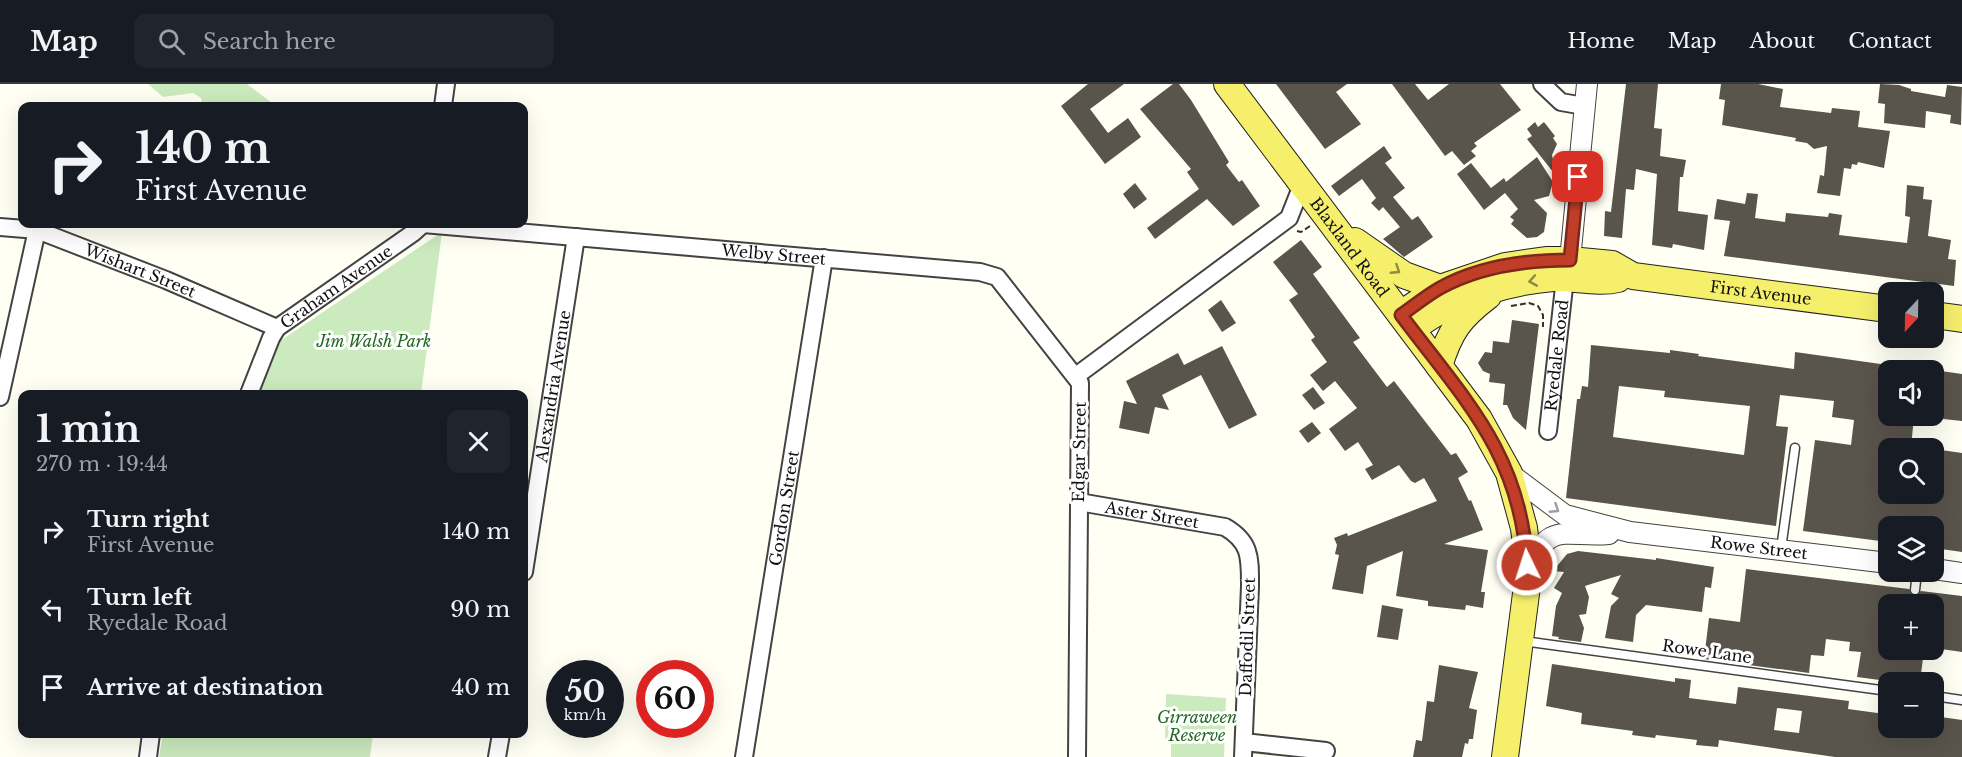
<!DOCTYPE html>
<html lang="en">
<head>
<meta charset="utf-8">
<style>
  body { margin:0; font-family:"Libre Baskerville",serif; background:#20242c; color:#f1f3f6; height:100vh; display:flex; flex-direction:column; font-size:22px; white-space:nowrap }
  * { box-sizing:border-box; margin:0 }
  p { font-size:20px; color:#9ea1a6 }
  .icon { flex:none; width:33px; height:33px; fill:none; stroke:currentColor; stroke-width:2; stroke-linecap:round; stroke-linejoin:round }
  .map { position:relative; flex:1; overflow:hidden }
  .details { position:absolute; left:18px; top:306px; width:510px; height:348px; display:flex; flex-direction:column; background:#171b24; border-radius:12px; box-shadow:0 6px 24px #0002 }
  .details>* { flex:none }
  .banner { position:absolute; left:18px; top:18px; width:510px; height:126px; border-radius:12px; box-shadow:0 6px 24px #0002; background:#171b24; color:#f1f3f6; overflow:hidden }
  .needle { width:39px; rotate:202deg }
  .tools { position:absolute; left:1878px; top:198px; display:grid; gap:12px }
  .tools a { display:grid; place-items:center; width:66px; height:66px; border-radius:12px; background:#171b24; box-shadow:0 6px 24px #0002; font-size:30px }
  .speed { position:absolute; left:546px; top:576px; display:flex; gap:12px; font-size:30px; font-weight:700; text-align:center }
  .speed>* { display:grid; place-content:center; width:78px; height:78px; border-radius:50%; background:#171b24; box-shadow:0 6px 24px #0002; line-height:1 }
  .speed small { font-size:15px; font-weight:400 }
  .speed .limit { border:9px solid #d22; background:#fff; color:#111 }
  .pin { position:absolute; display:grid; place-items:center; width:51px; height:51px; color:#fff; margin:-26px; border-radius:12px; box-shadow:0 3px 9px #0006 }
  .me { position:absolute; width:66px; margin:-33px; rotate:356deg; stroke-linejoin:round; filter:drop-shadow(0 0 4px #0008) }
  .turn { display:flex; align-items:center; gap:21px; height:126px; padding:0 18px; font-size:27px }
  .turn .icon { width:78px; height:78px; stroke-width:2.5 }
  .turn b { display:block; font-size:42px; line-height:51px }
  .round { display:grid; place-items:center; flex:none; width:63px; height:63px; border-radius:12px; background:#20242c }
  .overview { display:flex; align-items:center; justify-content:space-between; height:102px; padding:0 18px }
  h1 { font-size:36px; font-weight:700; line-height:45px }
  ul { padding:0; list-style:none }
  li { display:flex; align-items:center; gap:18px; height:78px; padding:0 18px }
  li div { flex:1 }
  li b { display:block; font-size:22px }
  li em { font-style:normal }
  header { display:flex; align-items:center; gap:36px; box-sizing:border-box; height:84px; padding:0 30px; background:#171b24; border-bottom:2px solid #363941 }
  header strong { font-size:28px }
  nav { display:flex; gap:33px; margin-inline-start:auto; font-size:21px }
  .search { width:420px; height:54px; background:#20242c; display:flex; align-items:center; gap:15px; box-sizing:border-box; padding:0 21px; border-radius:12px; color:#9ea1a6; font-size:22px }
  .map>svg:first-child { display:block }
  .green { fill:#cbeabd }
  .building { fill:#59544c; fill-rule:evenodd }
  .lines { fill:none; stroke-linecap:round; stroke-linejoin:round }
  .service-casing { stroke:#434343; stroke-width:11 }
  .minor-casing { stroke:#434343; stroke-width:20 }
  .tertiary-casing { stroke:#434343; stroke-width:22 }
  .primary-casing { stroke:#212121; stroke-width:28 }
  .path { stroke:#323232; stroke-width:2; stroke-dasharray:6 3; stroke-linecap:butt }
  .service { stroke:#fff; stroke-width:8 }
  .minor { stroke:#fff; stroke-width:16 }
  .tertiary { stroke:#fff; stroke-width:20 }
  .primary { stroke:#f6ef6c; stroke-width:26 }
  .oneway { stroke:#8e8b43 }
  .oneway2 { stroke:#9f9f9f }
  .route-casing { stroke:#7d281a; stroke-width:15 }
  .route { stroke:#c03e28; stroke-width:10 }
  .labels { text-anchor:middle; stroke-width:6; stroke-linejoin:round; paint-order:stroke }
  .street-label { font-size:16px; fill:#101010; stroke:#fff }
  .park-label { font-size:16px; font-style:italic; fill:#216820; stroke:#fff }
</style>
</head>
<body>
<header>
<strong>Map</strong>
<div class="search"><svg class="icon" aria-label="search" viewBox="0 0 24 24"><circle cx="10" cy="10" r="6"/><path d="M15 15l6 6"/></svg>Search here</div>
<nav><a>Home</a><a>Map</a><a>About</a><a>Contact</a></nav>
</header>
<div class="map">
<svg width="1962" height="673" viewBox="0 0 1962 673">
  <rect width="100%" height="100%" fill="#fffff4"/>
  <g class="green">
    <path d="M148 0H247L276 22H203L201 14 193 9 163 13Z"/>
    <path d="M442 148 421 310H259L277 259Z"/>
    <path d="M1166 610 1226 614 1224 673H1171V654L1165 655Z"/>
    <path d="M163 650H373L370 673H159Z"/>
  </g>
  <g class="building">
    <path d="M1088 0H1124L1090 25 1108 49 1128 34 1141 53 1105 80 1061 22Z"/>
    <path d="M1173 0H1179L1191 16 1229 78 1226 81 1239 98 1242 96 1260 122 1233 142 1207 115 1155 155 1147 144 1199 105 1187 88 1191 85 1140 25Z"/>
    <path d="M1276 0H1347L1336 8 1361 40 1325 65Z"/>
    <path d="M1392 0H1415L1428 16 1449 0H1500L1521 26 1474 59 1477 62 1471 67 1476 72 1464 81 1452 67 1445 72Z"/>
    <path d="M1626 0H1658L1654 44 1662 45 1660 72 1686 76 1683 93H1680L1678 127 1708 131 1704 166 1673 160 1672 164 1652 161 1657 90 1636 85 1634 106 1626 105 1622 154 1604 152 1605 127 1611 128Z"/>
    <path d="M1721 0H1758L1783 5 1780 23 1831 29 1832 24 1860 27 1858 43 1890 47 1884 84 1858 78 1857 81 1852 80 1851 85 1844 84 1840 112 1817 109 1820 91 1824 92 1827 62 1814 65 1807 59 1795 57 1796 54 1722 41 1725 16 1719 15Z"/>
    <path d="M1880 0 1899 1 1911 5V7L1945 13 1947 1 1962 3 1961 41 1950 39 1951 31 1926 27 1925 44 1884 39 1885 20 1878 19Z"/>
    <path d="M1535 38 1538 43 1544 38 1555 52 1553 54 1557 60 1552 71 1557 93 1527 55 1532 52 1527 45Z"/>
    <path d="M1384 62 1392 74 1385 79 1405 104 1393 113 1412 136 1418 132 1433 153 1404 173 1383 155 1400 143 1383 123 1379 127 1371 119 1376 114 1362 95 1339 112 1331 102Z"/>
    <path d="M1537 73 1553 98 1549 112 1534 116 1547 129 1544 148 1537 153 1527 154 1511 140 1514 136 1510 133 1518 125 1505 109 1484 126 1457 90 1471 79 1491 104 1504 94 1506 98Z"/>
    <path d="M1135 99 1147 115 1134 125 1123 110Z"/>
    <path d="M1907 101 1924 103 1923 115 1932 116 1928 152 1951 156 1948 175 1956 176 1954 202 1724 172 1730 137 1714 135 1717 115 1745 120 1747 109 1758 110 1755 134 1785 138 1786 129 1828 133 1829 129 1842 131 1839 151 1907 159 1910 133 1905 132Z"/>
    <path d="M1301 156 1322 183 1313 190 1360 254 1353 258 1387 303 1394 297 1451 371 1456 369 1468 388 1458 394 1469 417 1471 416 1483 446 1444 460 1488 466 1481 508H1485L1483 524 1466 521 1465 526 1428 522V517L1396 512 1403 467 1367 482 1363 510 1332 505 1339 471 1335 470 1337 461 1334 454 1347 449 1348 452 1437 417 1424 394 1415 399 1411 397 1399 381 1372 396 1365 385 1373 381 1358 358 1345 367 1329 345 1357 324 1335 297 1323 307 1310 291 1327 278 1311 256 1315 253 1289 216 1298 210 1273 178Z"/>
    <path d="M1221 216 1236 239 1222 248 1208 226Z"/>
    <path d="M1512 236 1539 240 1526 346 1513 334 1507 321H1503L1505 300 1489 298 1490 290 1483 287 1478 279 1485 268 1492 269 1493 257 1509 259Z"/>
    <path d="M1591 261 1670 269V266L1699 270 1698 272 1794 285 1795 268 1888 281V332H1914L1911 364H1888V410H1934V365L1962 369V468L1934 464V442H1888V458L1803 447 1815 356 1851 361 1854 336 1832 333 1834 317 1780 311 1776 342 1788 343 1776 442 1566 414 1577 315H1580L1582 302 1588 303ZM1619 302 1665 307 1664 313 1750 322 1744 371 1613 353Z"/>
    <path d="M1222 262 1257 331 1229 345 1201 291 1162 311 1169 326 1155 323 1149 350 1119 344 1124 317 1137 320 1126 297 1178 269 1184 281Z"/>
    <path d="M1934 286 1962 290V337L1934 334Z"/>
    <path d="M1313 303 1325 319 1314 326 1302 311Z"/>
    <path d="M1312 338 1321 349 1308 359 1299 347Z"/>
    <path d="M1578 467 1656 476V474L1714 483 1711 504 1705 503 1702 528 1646 521 1636 531 1633 558 1605 554 1611 522 1619 514 1611 510 1621 491 1591 500 1585 502 1589 513 1586 530 1579 531 1584 544 1581 558 1558 555 1559 553 1552 552 1556 522 1562 509 1554 504 1564 488 1553 487 1567 470Z"/>
    <path d="M1746 485 1909 505 1914 512 1921 507 1962 512V568L1934 564V520H1888V566H1924L1920 598H1895L1857 593 1861 568 1849 567 1850 558 1826 555 1824 572 1811 571 1809 589 1704 575 1709 534 1740 538Z"/>
    <path d="M1382 521 1403 525 1398 556 1377 553Z"/>
    <path d="M1552 580 1675 598V594L1691 596 1689 614 1736 620 1738 603 1849 617 1848 625 1885 630 1883 644H1934V632L1962 636V673H1835L1719 656 1718 663 1696 661 1697 656 1656 651 1655 654 1632 651 1633 647 1581 640 1582 629 1546 622ZM1777 624 1802 627 1799 649 1774 646Z"/>
    <path d="M1439 581 1478 588 1469 624 1477 626 1473 655H1469L1468 660 1465 659 1462 673H1413L1416 656 1422 657 1427 617 1434 618Z"/>
  </g>
  <g class="lines">
    <defs>
      <g id="service">
        <path d="M1781 465 1795 364"/>
        <path d="M1915 506 1917 488"/>
        <path d="M1523 557 1888 607"/>
        <path d="M1934 612 1962 616"/>
      </g>
      <g id="minor">
        <path d="M1542 0 1561 18 1584 22"/>
        <path d="M443 22 446 0"/>
        <path id="s1" d="M423 140 980 188 997 193 1080 299 1077 673"/>
        <path id="s2" d="M0 143 37 146 166 196 277 244"/>
        <path d="M1076 292 1289 134 1302 101"/>
        <path id="s3" d="M249 310 271 254 277 244 413 149 423 140"/>
        <path d="M0 313 37 146"/>
        <path id="s4" d="M1548 347 1565 194"/>
        <path id="s5" d="M1079 418 1225 443C1251 458 1250 474 1250 502L1243 673"/>
        <path id="s6" d="M524 488 576 153"/>
        <path d="M1244 658 1326 667"/>
        <path d="M148 673 151 650"/>
        <path d="M497 673 501 650"/>
        <path id="s7" d="M744 673 824 174"/>
      </g>
      <g id="tertiary">
        <path d="M1570 176 1587 0"/>
        <path id="s8" d="M1509 389 1565 431 1630 448 1888 479"/>
        <path d="M1934 485 1962 489"/>
        <path d="M1530 486C1547 435 1567 454 1609 450"/>
      </g>
      <g id="primary">
        <path id="s9" d="M1227 0 1479 335 1509 389 1524 444 1527 469 1528 494 1505 673"/>
        <path d="M1355 157 1404 191 1440 204"/>
        <path id="s10" d="M1401 230 1440 204 1505 182 1546 176H1570L1612 180 1633 192 1888 225"/>
        <path d="M1934 231 1962 235"/>
        <path d="M1416 242C1455 214 1505 198 1553 194 1574 193 1597 200 1618 195"/>
        <path d="M1439 282C1450 247 1459 234 1488 212"/>
      </g>
    </defs>
    <use href="#service" class="service-casing"/>
    <use href="#minor" class="minor-casing"/>
    <use href="#tertiary" class="tertiary-casing"/>
    <use href="#primary" class="primary-casing"/>
    <g class="path">
      <path d="M1297 147 1301 148 1310 142"/>
      <path d="M1511 222 1529 219 1538 222 1543 231V243"/>
    </g>
    <use href="#service" class="service"/>
    <use href="#minor" class="minor"/>
    <use href="#tertiary" class="tertiary"/>
    <use href="#primary" class="primary"/>
  </g>
  <defs><path id="oneway-chevron" d="M-2-3.5L2.5 0L-2 3.5" fill="none" stroke-width="1.6" stroke-linecap="round" stroke-linejoin="round" transform="scale(1.5)"/></defs>
  <g class="oneway">
    <use href="#oneway-chevron" transform="translate(1396 186) rotate(33)"/>
    <use href="#oneway-chevron" transform="translate(1533 197) rotate(170)"/>
  </g>
  <use class="oneway2" href="#oneway-chevron" transform="translate(1555 425) rotate(33)"/>
  <g class="lines">
    <defs>
      <path id="route" d="M1527 481C1521 370 1464 315 1401 231 1414 222 1426 212 1440 204 1478 183 1527 176 1570 176L1578 93"/>
    </defs>
    <use href="#route" class="route-casing"/>
    <use href="#route" class="route"/>
  </g>
  <g class="labels">
    <g class="street-label">
      <text dy="6" stroke="none"><textPath href="#s9" startOffset="204">Blaxland Road</textPath></text>
      <text dy="6" stroke="none"><textPath href="#s1" startOffset="352">Welby Street</textPath></text>
      <text dy="6" stroke="none"><textPath href="#s2" startOffset="148">Wishart Street</textPath></text>
      <text dy="6" stroke="none"><textPath href="#s3" startOffset="144">Graham Avenue</textPath></text>
      <text dy="6" stroke="none"><textPath href="#s10" startOffset="376">First Avenue</textPath></text>
      <text dy="6" stroke="none"><textPath href="#s4" startOffset="76">Ryedale Road</textPath></text>
      <text dy="6" stroke="none"><textPath href="#s6" startOffset="188">Alexandria Avenue</textPath></text>
      <text transform="translate(1079 368) rotate(-89)" y="6">Edgar Street</text>
      <text dy="6" stroke="none"><textPath href="#s7" startOffset="252">Gordon Street</textPath></text>
      <text dy="6" stroke="none"><textPath href="#s5" startOffset="74">Aster Street</textPath></text>
      <text dy="6" stroke="none"><textPath href="#s8" startOffset="267">Rowe Street</textPath></text>
      <text transform="translate(1247 553) rotate(-88)" y="6">Daffodil Street</text>
      <text transform="translate(1707 567) rotate(8)" y="6">Rowe Lane</text>
    </g>
    <g class="park-label">
      <text x="374" y="263">Jim Walsh Park</text>
      <text x="1197" y="639">Girraween<tspan x="1197" dy="18">Reserve</tspan></text>
    </g>
  </g>
</svg>
<div class="tools">
<a><svg class="needle" viewBox="-14 -14 28 28"><path d="M0-13l5 13h-10z" fill="#e53935"/><path d="M0 13l5-13h-10z" fill="#9ea1a6"/></svg></a>
<a><svg class="icon" aria-label="sound" viewBox="0 0 24 24"><path d="M4 9h4l5-4v14l-5-4H4zM17 9q2 3 0 6"/></svg></a>
<a><svg class="icon" aria-label="search" viewBox="0 0 24 24"><circle cx="10" cy="10" r="6"/><path d="M15 15l6 6"/></svg></a>
<a><svg class="icon" aria-label="layers" viewBox="0 0 24 24"><path d="M12 4l9 5-9 5-9-5zM3 14l9 5 9-5"/></svg></a>
<a>+</a>
<a>−</a>
</div>
<div class="speed"><div>50<small>km/h</small></div><div class="limit">60</div></div>
<div class="pin" style="left:1578px;top:93px;background:#d93025"><svg class="icon" aria-label="arrive" viewBox="0 0 24 24"><path d="M6 21V4h12l-3 4 3 4H6"/></svg></div>
<svg class="me" style="left:1527px;top:481px" viewBox="-20 -20 40 40"><circle r="17" fill="#c03e28" stroke="#fff" stroke-width="3"/><path d="M0-11L8 9 0 5-8 9z" fill="#fff"/></svg>
<div class="banner">
<div class="turn"><svg class="icon" aria-label="right" viewBox="0 0 24 24"><path d="M7 20v-9h11M14 6l5 5-5 5"/></svg><div><b>140 m</b>First Avenue</div></div>
</div>
<section class="details">
<div class="overview"><div><h1>1 min</h1><p>270 m · 19:44</p></div><a class="round"><svg class="icon" aria-label="close" viewBox="0 0 24 24"><path d="M6 6l12 12M18 6L6 18"/></svg></a></div>
<ul>
<li><svg class="icon" aria-label="right" viewBox="0 0 24 24"><path d="M7 20v-9h11M14 6l5 5-5 5"/></svg><div><b>Turn right</b><p>First Avenue</p></div><em>140 m</em></li>
<li><svg class="icon" aria-label="left" viewBox="0 0 24 24"><path d="M17 20v-9H6M10 6l-5 5 5 5"/></svg><div><b>Turn left</b><p>Ryedale Road</p></div><em>90 m</em></li>
<li><svg class="icon" aria-label="arrive" viewBox="0 0 24 24"><path d="M6 21V4h12l-3 4 3 4H6"/></svg><div><b>Arrive at destination</b></div><em>40 m</em></li>
</ul>
</section>
</div>
</body>
</html>
